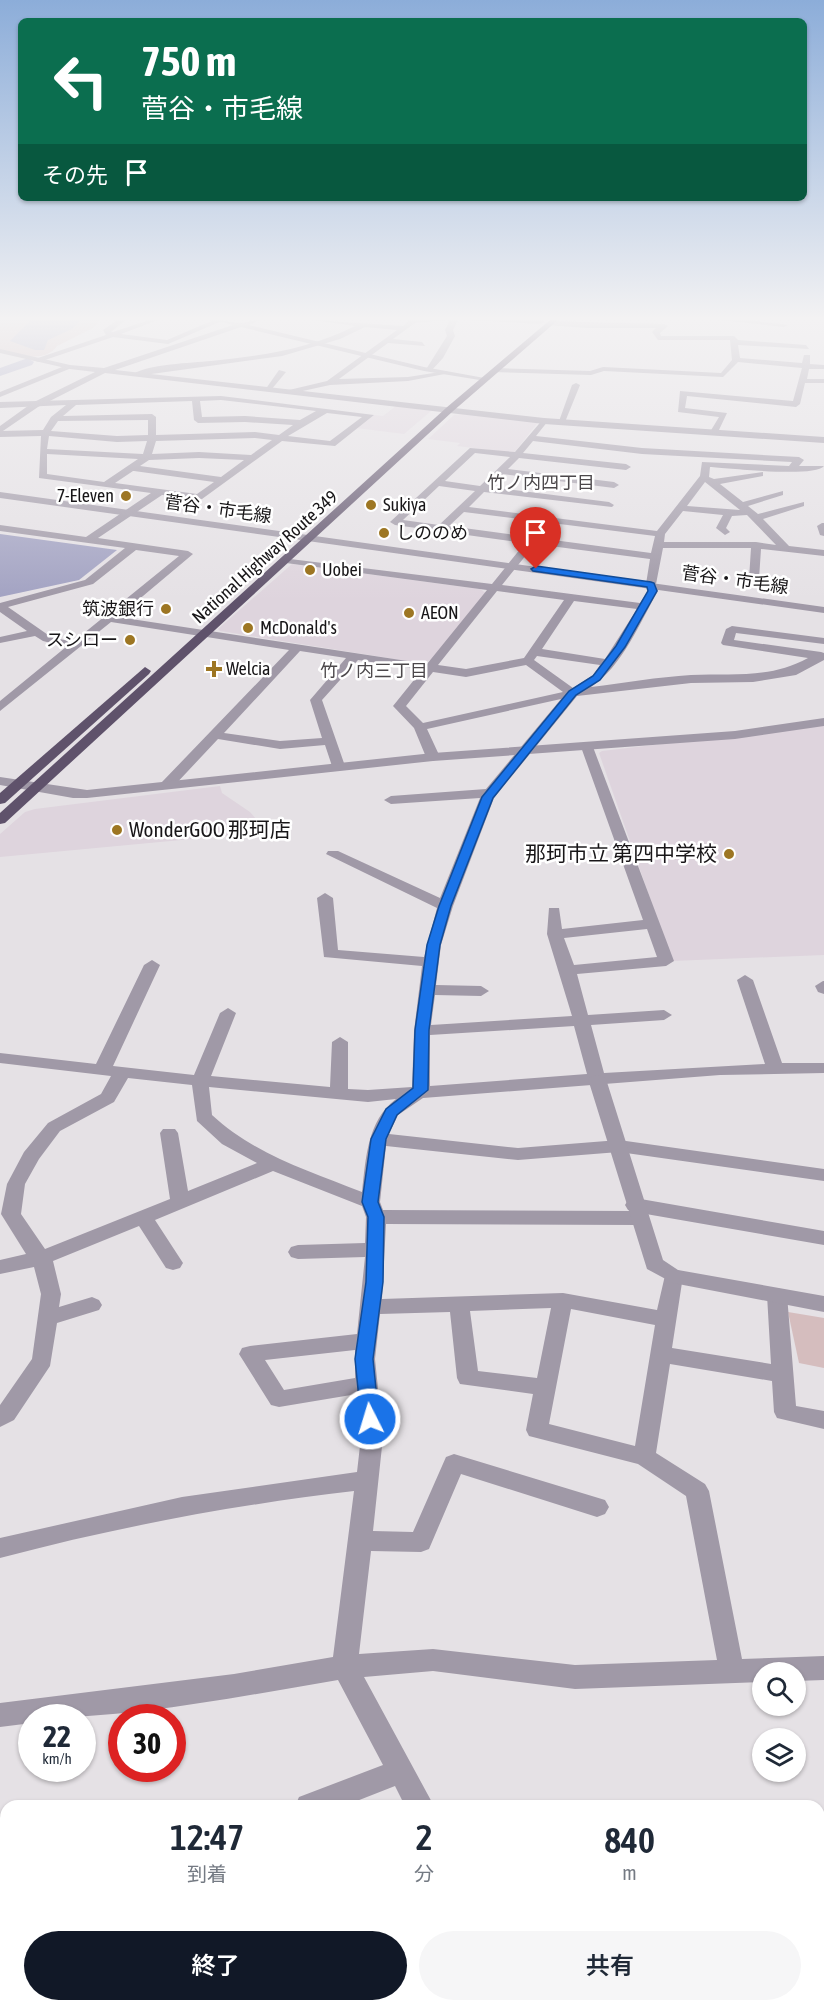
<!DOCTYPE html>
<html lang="ja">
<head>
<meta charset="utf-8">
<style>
  body { margin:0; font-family:"Asap Condensed","Noto Sans JP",sans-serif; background:#f6f6f7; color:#1f2937; height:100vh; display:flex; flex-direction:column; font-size:22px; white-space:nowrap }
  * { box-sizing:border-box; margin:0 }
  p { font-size:20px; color:#747a83 }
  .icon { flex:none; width:33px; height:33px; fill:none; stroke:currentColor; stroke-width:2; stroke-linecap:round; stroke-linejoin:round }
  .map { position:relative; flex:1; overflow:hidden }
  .panel { position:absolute; left:0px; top:1800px; width:825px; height:212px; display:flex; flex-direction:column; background:#fff; border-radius:18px 18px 0 0; box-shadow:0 2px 4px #0004 }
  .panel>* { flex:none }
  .top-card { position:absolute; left:18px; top:18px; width:789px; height:183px; border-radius:9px; box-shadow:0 2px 4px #0004; background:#0b6e4f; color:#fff; overflow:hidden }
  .controls { position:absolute; left:752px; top:1662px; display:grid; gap:12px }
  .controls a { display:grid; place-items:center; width:54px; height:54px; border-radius:50%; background:#fff; box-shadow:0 2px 4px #0004; font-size:30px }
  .speed { position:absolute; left:18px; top:1704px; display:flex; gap:12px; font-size:30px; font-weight:700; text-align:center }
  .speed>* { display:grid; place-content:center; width:78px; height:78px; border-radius:50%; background:#fff; box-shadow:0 2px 4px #0004; line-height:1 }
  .speed small { font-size:15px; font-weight:400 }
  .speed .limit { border:9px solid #d22; background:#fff; color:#111 }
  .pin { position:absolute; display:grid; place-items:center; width:51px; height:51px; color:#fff; margin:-62px -26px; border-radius:50% 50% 50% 0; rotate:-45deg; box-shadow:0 0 6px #0007 }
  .pin .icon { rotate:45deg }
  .me { position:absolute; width:66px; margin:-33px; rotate:355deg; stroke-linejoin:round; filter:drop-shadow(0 0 4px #0008) }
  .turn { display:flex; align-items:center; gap:21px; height:126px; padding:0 24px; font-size:27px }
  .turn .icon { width:78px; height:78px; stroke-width:2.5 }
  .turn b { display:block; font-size:42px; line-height:51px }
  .then { display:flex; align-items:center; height:57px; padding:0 24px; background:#0003; gap:12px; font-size:22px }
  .eta { display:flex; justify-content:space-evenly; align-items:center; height:102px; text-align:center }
  .eta b { font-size:36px; font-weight:600; line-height:42px }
  .button { display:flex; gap:12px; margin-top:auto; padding:12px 24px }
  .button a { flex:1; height:69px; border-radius:36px; background:#111827; color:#fff; font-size:24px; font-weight:600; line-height:69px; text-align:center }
  .button a+a { background:#f6f6f7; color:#1f2937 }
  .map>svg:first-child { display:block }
  .built { fill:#ded4dd }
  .green { fill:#d5bdbe }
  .water { fill:#a2a2c2 }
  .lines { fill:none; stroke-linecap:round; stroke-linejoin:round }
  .river { fill:#a2a2c2; fill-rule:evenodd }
  .pedestrian { fill:#a099a7; fill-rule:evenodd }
  .minor { fill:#a099a7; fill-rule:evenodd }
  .tertiary { fill:#a099a7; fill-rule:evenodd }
  .trunk { fill:#5f526b; fill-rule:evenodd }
  .route { fill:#1a73e8; stroke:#114b97; stroke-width:1.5 }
  .poi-dot { fill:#9d7623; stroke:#fff; stroke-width:2 }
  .labels { text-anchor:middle; stroke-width:5; stroke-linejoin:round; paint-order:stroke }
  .far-neighbourhood-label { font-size:18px; fill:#4c484b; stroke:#fff }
  .far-poi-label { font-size:18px; fill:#181618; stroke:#fff; text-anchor:start }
  .far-street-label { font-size:18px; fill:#181618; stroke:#fff }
  .poi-label { font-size:21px; fill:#181618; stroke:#fff; text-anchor:start }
</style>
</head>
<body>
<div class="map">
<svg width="824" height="2011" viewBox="0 0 824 2011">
  <rect width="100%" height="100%" fill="#e5e1e5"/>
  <g class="built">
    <path d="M396 406 431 411 404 434 356 428 374 415 383 416Z"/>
    <path d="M462 414 539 421 514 453 457 446 460 443 428 439 454 415Z"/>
    <path d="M292 564 480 589 486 593 431 660 419 663 220 631 218 629Z"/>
    <path d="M824 725V955L672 961 599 753 602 751Z"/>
    <path d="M220 786 222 793 250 812 267 832 0 857V834L25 812 35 809Z"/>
  </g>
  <g class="green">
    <path d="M0 320H100L93 328 57 346C44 364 17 354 0 350Z"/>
    <path d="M788 1312 824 1318V1368L799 1363Z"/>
  </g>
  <g class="water">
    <path d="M31 320H79V322L72 329 48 340 44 350H35L10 341Z"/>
    <path d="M0 534 117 550 79 580 0 597Z"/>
  </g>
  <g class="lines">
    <path class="river" d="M28 358 34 362 32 365 0 376V368Z"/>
    <path class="pedestrian" d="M545 518 552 520 535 538V543H529L527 538Z"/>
    <g class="minor">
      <path d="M117 320H125L111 332H113L149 320H158L121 334 167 340 214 320H224L168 344 113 337 39 362 32 360 106 335 103 330Z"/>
      <path d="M313 320 403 326 410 320H445L415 323 393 339 422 342 425 346 388 343 339 379 408 377 446 371 450 373 408 381 330 385 289 394V390L327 381 397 330 365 327 340 339 282 356 137 376 133 374C149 364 191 363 211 361 261 356 310 349 355 326Z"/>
      <path d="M450 320H458L453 330 455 336 443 358 431 371H425L447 336 445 330Z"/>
      <path d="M469 320H538L545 322 541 324Z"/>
      <path d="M720 320H747L788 325 784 327Z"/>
      <path d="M550 321 664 324 668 326 660 333 661 336H734L738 340 806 345 809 349 738 345 740 358 802 363 804 355H810V364L824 365V369H809L807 379H824V383H805L800 404 796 407 687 396 685 408 727 413 718 432 714 435 710 432 719 417 678 412 680 391 793 401 802 368 738 362 723 377 604 371 591 375 492 372 495 368 590 371 603 367 721 373 732 360 730 340H658L652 332 656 328H587L547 325Z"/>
      <path d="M67 365 74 367 0 397V392Z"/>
      <path d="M279 370 286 372 271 390H265Z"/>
      <path d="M576 383 580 385 565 422 558 424 572 385Z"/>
      <path d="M221 396 374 415 335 446 282 441 202 499 162 495 98 538 188 551 193 554 118 617 427 664 487 590 286 563 281 560 282 558 492 584 525 543 395 525 390 522 470 448 515 452 544 418 548 421 536 436 642 448 799 457 804 460 799 466H824C815 478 729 468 710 467L709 477 714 479 763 472V476L720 484 743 502 783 491V495L748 506 758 514 804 502V506L763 519 789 546 824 550V556L761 549 759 579 754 582 749 579 751 548H663L656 584 658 591C640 622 622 667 591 687 624 683 658 677 691 675 733 673 770 679 808 658L723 645 721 643 726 629 732 626 824 638V644L736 633 734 640 821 652 824 653V660L796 675 753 682 691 683 577 696 494 798 453 906 441 945 436 985 481 986 489 991 481 996 435 995 431 1025 572 1016 547 934 549 908H559L562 929 643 920 581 747 587 743 593 747 674 961 666 966 577 974 588 1015 664 1010 672 1015 664 1020 591 1025 604 1073 765 1064 737 980 745 975 753 980 782 1063H824V1073L720 1075 423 1098 398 1115 389 1134 518 1148 619 1140 824 1169V1181L619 1152 518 1160 386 1146 380 1202 383 1210 634 1211 628 1210 625 1205 628 1200 635 1198 824 1231V1245L646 1214 649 1218 646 1223 639 1225 386 1224 382 1299 563 1293 657 1310 666 1271 673 1269 680 1271 683 1276 672 1348 771 1364 767 1295 770 1290 777 1288 784 1290 787 1295 796 1406 824 1411V1429L777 1418 774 1412 772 1381 670 1364 656 1453 705 1484 709 1491 742 1659 824 1656V1680L795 1681V1672H762V1682L575 1689 433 1671 364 1677 434 1806H405L395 1786 344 1806H295L299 1797 383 1765 338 1680C237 1697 134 1718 32 1718V1723L0 1727V1703L234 1674 333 1657 354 1491C234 1505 117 1527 0 1558V1538L182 1497 357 1472 361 1437 357 1394 279 1407 271 1405 239 1354 242 1348 250 1346 357 1334 365 1257 298 1259 291 1257 288 1252 291 1247 298 1245 365 1243 366 1217 362 1206 273 1171 155 1220 183 1263 180 1268 173 1270 166 1268 139 1226 53 1261 61 1294 59 1307 92 1297 99 1300 102 1305 99 1310 57 1323 50 1366 14 1420 0 1427V1405L32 1359 41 1294 34 1267 0 1274V1260L26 1254 1 1214 7 1184 24 1152 48 1123 101 1094 111 1076 0 1063V1053L96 1064 144 965 152 960 160 965 113 1066 194 1075 220 1013 228 1008 236 1013 211 1076 330 1087 332 1042 340 1037 348 1042V1089L368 1090 412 1087 414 1031 422 966 324 957 317 898 325 893 333 898 338 950 424 957 437 908 326 854 328 851H338L440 898 480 798 391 804 384 800 391 796 486 789 561 699 427 729 440 757 433 761 426 757 414 728 393 706 422 670 358 660 322 700 345 766 343 769H333L325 745 280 749 218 739 172 788 167 789 160 785 162 782 289 650 111 622 0 711V701L66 647 43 641 35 636 0 643V637L27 631 0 612V603L85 580 125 548 0 531V525L86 537 151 493 39 478 41 436 0 437V431L43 430 51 417 66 405 0 408V402ZM221 400 316 411 300 420 245 416 202 417 200 401ZM192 401 194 420 198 423 245 422 293 425 279 435 255 432 156 435V417L152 414 63 416 76 405ZM327 413 362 417 330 441 288 436ZM148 420V435L117 436 51 431 58 421ZM49 436 117 442 147 441 143 454 47 449ZM255 438 272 440 251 455 199 452 152 454 156 441ZM533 441 642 454 792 462 789 466 702 462 700 476 657 531 469 507 484 492 612 507 614 505 609 502 490 487 503 474 614 488 619 485 614 482 508 469 519 458 626 470 631 467 626 464 523 453ZM475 453 510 457 480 486 445 481ZM47 454 138 459 104 482 47 474ZM199 458 244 460 221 477 140 466 149 460ZM133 471H134L214 482 197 494 115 483ZM705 482 740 510 687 506ZM439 486 475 491 439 525 403 520ZM683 511 723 515 716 528 725 535 730 532 726 528 732 516 747 515 776 545 756 542H664L665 534ZM464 512 655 536 651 553 449 526ZM535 544 650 559 646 584 648 591 640 603 502 585ZM136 550 179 556 73 642 51 637 8 607 93 584ZM497 591 564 600 524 658 466 669 438 665ZM574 601 637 609 605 659 542 649ZM300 651 346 658 310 700 322 738 280 741 224 733ZM537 656 600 665 593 675 573 688 534 660ZM526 665 563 692 423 723 406 706 433 672 466 677ZM647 929 657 957 574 965 564 938ZM574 1026 587 1074 430 1086V1035ZM128 1078 192 1085 197 1121 222 1144 257 1163 188 1191 178 1133 175 1129H163L160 1133 170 1199 45 1249 21 1214 25 1184 39 1159 60 1131 114 1102ZM209 1087 368 1102 396 1099C367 1121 366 1158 362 1192 309 1171 254 1154 212 1115ZM551 1308 537 1378 478 1371 470 1311ZM571 1309 655 1325 635 1446 549 1424ZM450 1312 457 1378 460 1384 533 1394 526 1430 529 1436 638 1464 686 1496 717 1660 575 1665 433 1649 359 1654 371 1551 421 1552 429 1549 461 1474 597 1517 605 1514 609 1507 605 1500 454 1454 446 1457 413 1532 373 1531 383 1437 375 1359 380 1314ZM355 1350V1378L284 1390 265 1360Z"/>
      <path d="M822 523H824V536L820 535 817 526Z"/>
      <path d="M823 981H824V994L818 992 815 986Z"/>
      <path d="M454 2006H484L486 2011H456Z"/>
      <path d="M755 2006H785L787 2011H757Z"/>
    </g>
    <g class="tertiary">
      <path d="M215 320 240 323 259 320 249 325 424 367 490 379 486 381 424 371 241 327 115 370 544 418 824 437V443L544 424 105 373 38 407 0 433V426L32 403 95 372 70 369 0 353V349L70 365 104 368 233 325Z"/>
      <path d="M0 492 824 607V613L0 498Z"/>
      <path d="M824 718V726L735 739 433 761 87 798H73L0 785V777L87 790 433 753 735 731Z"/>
      <path d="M597 1074 606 1079 663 1260 678 1270 824 1296V1312L673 1283 647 1269 588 1079Z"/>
    </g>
    <g class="trunk">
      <path d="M550 320H558L452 412 5 823 0 824V813L446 408Z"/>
      <path d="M145 667 151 671 149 674 5 803 0 804V793Z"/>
    </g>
  </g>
  <linearGradient id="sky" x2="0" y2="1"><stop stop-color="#8cadd9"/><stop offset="0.53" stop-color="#f3f2f3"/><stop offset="1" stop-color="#f3f2f3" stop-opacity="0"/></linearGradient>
  <rect width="824" height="601" fill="url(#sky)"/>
  <path class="route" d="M536 566 651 582 654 583 657 591 625 647 600 680 576 695 493 798 451 906 440 945 429 1030 428 1090 397 1115 386 1139 378 1202 384 1217 383 1282 373 1359 379 1419 377 1424 370 1426 364 1424 361 1419 355 1359 366 1282 368 1217 362 1202 371 1139 386 1109 413 1088 415 1030 427 945 439 906 482 797 569 691 593 676 616 646 648 591 647 587 533 571 531 569Z"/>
  <g class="poi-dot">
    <circle cx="126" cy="496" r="6"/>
    <circle cx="371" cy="505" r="6"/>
    <circle cx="384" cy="533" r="6"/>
    <circle cx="310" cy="570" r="6"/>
    <circle cx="166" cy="609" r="6"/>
    <circle cx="409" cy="613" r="6"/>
    <circle cx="248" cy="628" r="6"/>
    <circle cx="130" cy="640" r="6"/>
    <path d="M211 660h6v6h6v6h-6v6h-6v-6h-6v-6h6z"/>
    <circle cx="117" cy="830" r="6"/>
    <circle cx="729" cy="854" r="6"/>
  </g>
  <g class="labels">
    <g class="far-neighbourhood-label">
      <text x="541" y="489">竹ノ内四丁目</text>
      <text x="374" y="677">竹ノ内三丁目</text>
    </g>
    <g class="far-poi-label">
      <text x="114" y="502" text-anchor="end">7-Eleven</text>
      <text x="383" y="511">Sukiya</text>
      <text x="396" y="539">しののめ</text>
      <text x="322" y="576">Uobei</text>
      <text x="154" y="615" text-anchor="end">筑波銀行</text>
      <text x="421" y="619">AEON</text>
      <text x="260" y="634">McDonald's</text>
      <text x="118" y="646" text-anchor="end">スシロー</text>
      <text x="226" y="675">Welcia</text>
    </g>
    <g class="far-street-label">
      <text transform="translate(218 509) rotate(8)" y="6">菅谷・市毛線</text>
      <text transform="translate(265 557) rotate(-42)" y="6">National Highway Route 349</text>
      <text transform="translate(735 580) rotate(8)" y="6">菅谷・市毛線</text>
    </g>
    <g class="poi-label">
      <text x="129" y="837">WonderGOO 那珂店</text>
      <text x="717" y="861" text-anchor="end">那珂市立 第四中学校</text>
    </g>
  </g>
</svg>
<div class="controls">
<a><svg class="icon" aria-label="search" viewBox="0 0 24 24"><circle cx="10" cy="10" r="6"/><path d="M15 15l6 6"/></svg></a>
<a><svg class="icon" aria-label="layers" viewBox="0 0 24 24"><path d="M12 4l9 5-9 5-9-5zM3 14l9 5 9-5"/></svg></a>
</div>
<div class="speed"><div>22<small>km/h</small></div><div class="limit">30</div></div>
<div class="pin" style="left:536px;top:569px;background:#d93025"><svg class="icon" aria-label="arrive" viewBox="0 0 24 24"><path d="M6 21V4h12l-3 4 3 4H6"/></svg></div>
<svg class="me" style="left:370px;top:1419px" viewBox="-20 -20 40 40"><circle r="17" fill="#1a73e8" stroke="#fff" stroke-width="3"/><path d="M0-11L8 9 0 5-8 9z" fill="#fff"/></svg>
<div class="top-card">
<div class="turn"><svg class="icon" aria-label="left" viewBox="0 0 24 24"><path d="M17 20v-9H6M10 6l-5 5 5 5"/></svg><div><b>750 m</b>菅谷・市毛線</div></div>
<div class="then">その先<svg class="icon" aria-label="arrive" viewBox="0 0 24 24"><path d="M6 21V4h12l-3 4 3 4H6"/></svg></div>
</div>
<section class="panel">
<div class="eta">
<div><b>12:47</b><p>到着</p></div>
<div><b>2</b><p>分</p></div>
<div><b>840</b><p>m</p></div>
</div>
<div class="button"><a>終了</a><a>共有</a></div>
</section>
</div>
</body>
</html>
